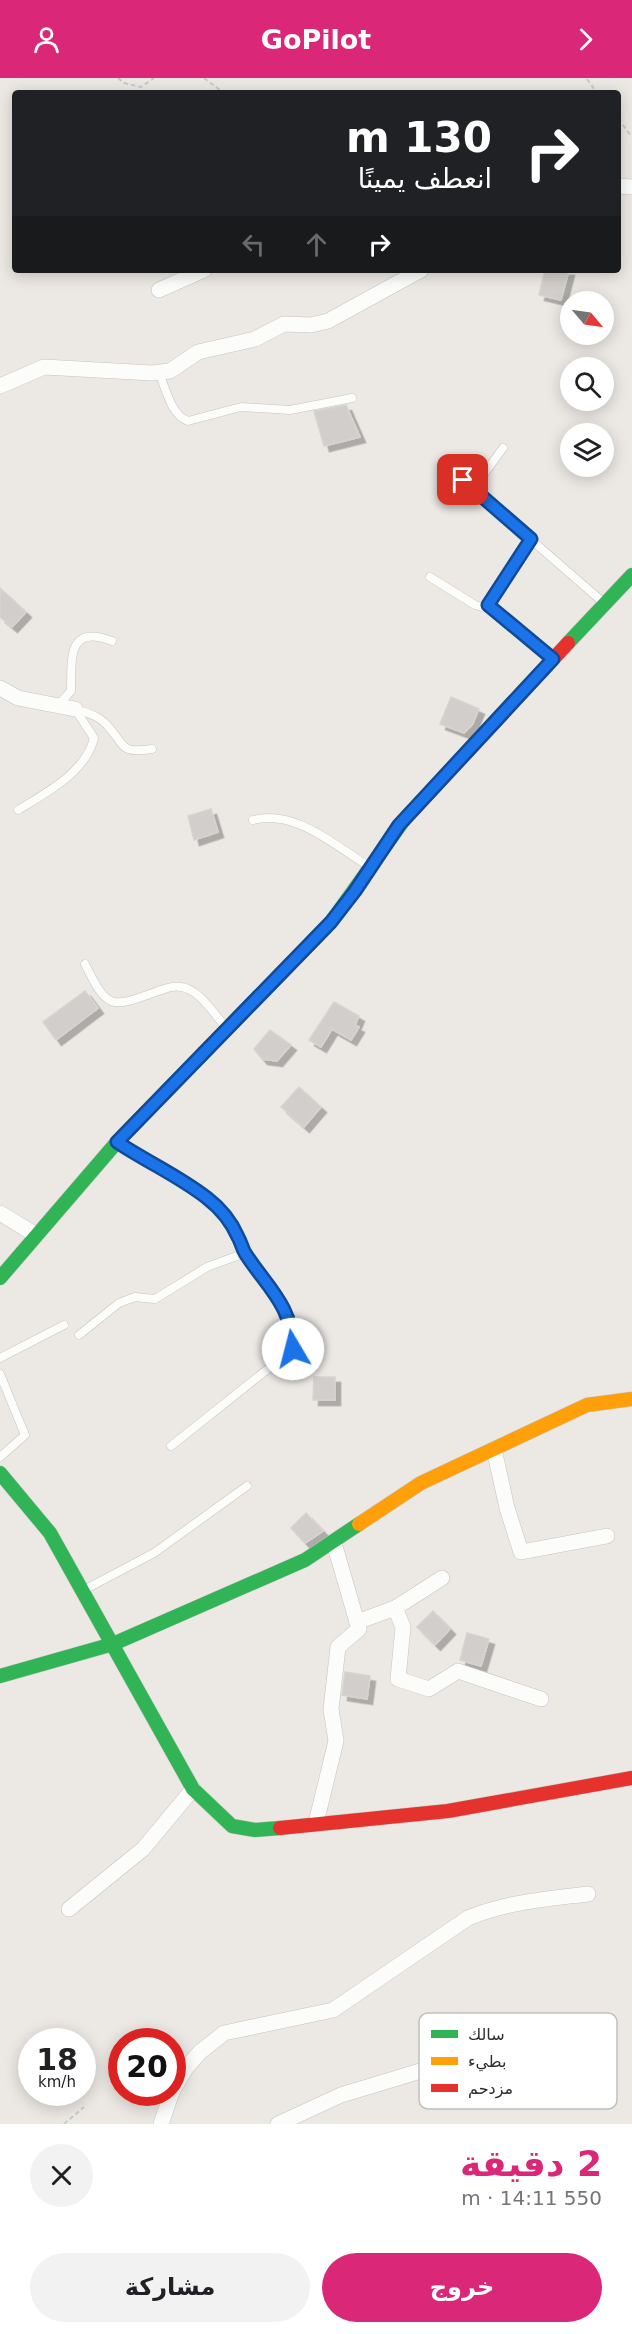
<!DOCTYPE html>
<html lang="ar">
<head>
<meta charset="utf-8">
<style>
  body { margin:0; font-family:"DejaVu Sans",Vazirmatn,sans-serif; background:#f2f2f2; color:#202124; direction:rtl; height:100vh; display:flex; flex-direction:column; font-size:22px; white-space:nowrap }
  * { box-sizing:border-box; margin:0 }
  p { font-size:20px; color:#757577 }
  .icon { flex:none; width:33px; height:33px; fill:none; stroke:currentColor; stroke-width:2; stroke-linecap:round; stroke-linejoin:round }
  .map { position:relative; height:2046px; overflow:hidden; direction:ltr }
  .panel { display:flex; flex-direction:column; background:#fff; flex:1 }
  .panel>* { flex:none }
  .top-card { position:absolute; left:12px; top:12px; width:609px; height:183px; border-radius:6px; box-shadow:0 3px 15px #0003; direction:rtl; background:#202124; color:#fff; overflow:hidden }
  .needle { width:39px; rotate:119deg }
  .controls { position:absolute; left:560px; top:213px; display:grid; gap:12px }
  .controls a { display:grid; place-items:center; width:54px; height:54px; border-radius:50%; background:#fff; box-shadow:0 3px 15px #0003; font-size:30px }
  .speed { position:absolute; left:18px; top:1950px; display:flex; gap:12px; font-size:30px; font-weight:700; text-align:center }
  .speed>* { display:grid; place-content:center; width:78px; height:78px; border-radius:50%; background:#fff; box-shadow:0 3px 15px #0003; line-height:1 }
  .speed small { font-size:15px; font-weight:400 }
  .speed .limit { border:9px solid #d22; background:#fff; color:#111 }
  .pin { position:absolute; display:grid; place-items:center; width:51px; height:51px; color:#fff; margin:-26px; border-radius:12px; box-shadow:0 3px 9px #0006 }
  .me { position:absolute; width:66px; margin:-33px; rotate:352deg; stroke-linejoin:round; filter:drop-shadow(0 0 4px #0008) }
  .turn { display:flex; align-items:center; gap:21px; height:126px; padding:0 30px; font-size:27px }
  .turn .icon { width:78px; height:78px; stroke-width:2.5 }
  .turn b { display:block; font-size:42px; line-height:51px }
  .lanes { display:flex; align-items:center; height:57px; padding:0 30px; background:#0003; justify-content:center; gap:30px; direction:ltr }
  .lanes .off { opacity:.35 }
  .round { display:grid; place-items:center; flex:none; width:63px; height:63px; border-radius:32px; background:#f2f2f2 }
  .overview { display:flex; align-items:center; justify-content:space-between; height:102px; padding:0 30px }
  h1 { font-size:36px; font-weight:800; line-height:45px; color:#db2777 }
  .primary-button { display:flex; gap:12px; margin-top:auto; padding:12px 30px }
  .primary-button a { flex:1; height:69px; border-radius:36px; background:#db2777; color:#fff; font-size:24px; font-weight:800; line-height:69px; text-align:center }
  .primary-button a+a { background:#f2f2f2; color:#202124 }
  header { display:flex; justify-content:space-between; align-items:center; height:78px; padding:0 30px; background:#db2777; color:#fff; font-size:27px; font-weight:800 }
  .map>svg:first-child { display:block }
  .building { fill:#d1cecb; stroke:#d7d4d0; stroke-width:1.5; filter:url(#shadow) }
  .lines { fill:none; stroke-linecap:round; stroke-linejoin:round }
  .lane-casing { stroke:#c5c4c5; stroke-width:9 }
  .street-casing { stroke:#c5c4c5; stroke-width:16 }
  .fast-casing { stroke:#c5c4c5; stroke-width:15 }
  .slow-casing { stroke:#c5c4c5; stroke-width:15 }
  .jam-casing { stroke:#c5c4c5; stroke-width:15 }
  .path { stroke:#c9c9c8; stroke-width:2; stroke-dasharray:4.5 3; stroke-linecap:butt }
  .lane { stroke:#fcfcfb; stroke-width:8 }
  .street { stroke:#fcfcfb; stroke-width:15 }
  .fast { stroke:#30b455; stroke-width:14 }
  .slow { stroke:#ff9f0a; stroke-width:14 }
  .jam { stroke:#e5322d; stroke-width:14 }
  .route-casing { stroke:#114b97; stroke-width:15 }
  .route { stroke:#1a73e8; stroke-width:10 }
  .key { fill:#fff; stroke:#c0c0c0; stroke-width:1.5 }
  .key-label { font-size:16px; fill:#2e2e2e }
</style>
</head>
<body>
<header><svg class="icon" aria-label="forward" viewBox="0 0 24 24"><path d="M9 5l7 7-7 7"/></svg>GoPilot<svg class="icon" aria-label="person" viewBox="0 0 24 24"><circle cx="12" cy="8" r="4"/><path d="M4 21q1-7 8-7t8 7"/></svg></header>
<div class="map">
<svg width="632" height="2046" viewBox="0 0 632 2046">
  <defs>
    <filter id="shadow"><feDropShadow dx="5.5" dy="5.5" stdDeviation="0" flood-color="#0004"/></filter>
  </defs>
  <rect width="100%" height="100%" fill="#ece8e4"/>
  <g class="building">
    <path d="M545 192H569L561 222 539 217Z"/>
    <path d="M346 327 360 359 324 368 314 333Z"/>
    <path d="M0 510 26 534 12 549 0 539Z"/>
    <path d="M451 619 479 631 472 647 464 655 440 646Z"/>
    <path d="M211 731 218 754 194 762 188 738Z"/>
    <path d="M85 913 98 930 56 962 43 944Z"/>
    <path d="M334 924 359 938 355 947 359 949 351 962 332 951 321 969 309 962Z"/>
    <path d="M270 952 291 967 277 983 262 981 254 971Z"/>
    <path d="M299 1009 321 1029 304 1049 281 1029Z"/>
    <path d="M314 1299H335V1322H313Z"/>
    <path d="M306 1435 323 1453 305 1465 291 1450Z"/>
    <path d="M433 1533 450 1551 435 1567 417 1549Z"/>
    <path d="M467 1555 489 1561 481 1588 460 1582Z"/>
    <path d="M345 1594 370 1598 367 1621 342 1617Z"/>
  </g>
  <g class="lines">
    <defs>
      <g id="lane">
        <path d="M159 295C166 311 171 337 188 343L241 329 290 332 352 320"/>
        <path d="M453 394 604 525"/>
        <path d="M473 411 503 370"/>
        <path d="M430 499 475 527 482 529 488 527 551 579"/>
        <path d="M488 527 531 461"/>
        <path d="M59 626 71 613C72 583 66 545 112 563"/>
        <path d="M75 631C86 635 98 637 106 646 126 667 118 676 152 671"/>
        <path d="M18 732C46 715 86 694 94 660L75 631"/>
        <path d="M253 742C296 731 335 768 370 789"/>
        <path d="M85 886C108 933 111 930 158 913 166 911 173 907 181 909 199 911 213 935 225 948"/>
        <path d="M120 1066C150 1085 183 1099 210 1122 227 1138 233 1156 245 1175 250 1183 257 1189 262 1196 279 1219 293 1243 293 1271L171 1368"/>
        <path d="M79 1257 119 1225 135 1219 155 1221 207 1189 245 1175"/>
        <path d="M0 1280 64 1247"/>
        <path d="M0 1296 25 1357 0 1379"/>
        <path d="M84 1512 154 1475 247 1408"/>
      </g>
      <g id="street">
        <path d="M618 108 632 109"/>
        <path d="M159 212 204 192"/>
        <path d="M0 308 44 289 152 295 170 293 198 274 255 261 284 246 311 247 328 243 421 192"/>
        <path d="M0 610 18 620 75 631"/>
        <path d="M0 1135 36 1157"/>
        <path d="M494 1371 507 1430 521 1474 607 1458"/>
        <path d="M395 1530 442 1500"/>
        <path d="M357 1544 395 1530 403 1549 398 1601 429 1611 458 1593 541 1621"/>
        <path d="M316 1745 336 1663 331 1631 338 1569 359 1551 334 1465"/>
        <path d="M69 1831 143 1771 193 1711"/>
        <path d="M172 2014 186 1990 200 1974 224 1955 333 1932 468 1840C507 1824 546 1821 588 1816"/>
        <path d="M161 2046 172 2014"/>
        <path d="M278 2046 341 2017 417 1994 524 1955"/>
      </g>
      <g id="fast">
        <path d="M568 565 632 497"/>
        <path d="M0 1200 117 1064 331 844 404 742"/>
        <path d="M0 1395 50 1455 193 1711 232 1748 255 1752 280 1750"/>
        <path d="M0 1598 113 1566 305 1482 359 1446"/>
      </g>
      <path id="slow" d="M359 1446 421 1405 587 1327 632 1321"/>
      <g id="jam">
        <path d="M404 742 568 565"/>
        <path d="M280 1750 448 1733 632 1700"/>
      </g>
    </defs>
    <use href="#lane" class="lane-casing"/>
    <use href="#street" class="street-casing"/>
    <use href="#fast" class="fast-casing"/>
    <use href="#slow" class="slow-casing"/>
    <use href="#jam" class="jam-casing"/>
    <g class="path">
      <path d="M118 0 124 5 141 9 154 0"/>
      <path d="M204 0 224 15"/>
      <path d="M587 1 597 15"/>
      <path d="M618 41 632 59"/>
      <path d="M64 2046 84 2029"/>
    </g>
    <use href="#lane" class="lane"/>
    <use href="#street" class="street"/>
    <use href="#fast" class="fast"/>
    <use href="#slow" class="slow"/>
    <use href="#jam" class="jam"/>
  </g>
  <g class="lines">
    <defs>
      <path id="route" d="M293 1271C293 1228 266 1208 245 1175 242 1170 241 1164 238 1159 231 1143 220 1130 207 1120 179 1098 147 1084 117 1064L331 844 355 813 399 747 553 581 488 527 531 461 463 402"/>
    </defs>
    <use href="#route" class="route-casing"/>
    <use href="#route" class="route"/>
  </g>
  <rect x="419" y="1935" width="198" height="96" rx="9" class="key"/>
  <rect x="431" y="1952" width="27" height="8" fill="#30b455"/>
  <rect x="431" y="1979" width="27" height="8" fill="#ff9f0a"/>
  <rect x="431" y="2006" width="27" height="8" fill="#e5322d"/>
  <g class="key-label">
    <text x="468" y="1962">سالك</text>
    <text x="468" y="1989">بطيء</text>
    <text x="468" y="2016">مزدحم</text>
  </g>
</svg>
<div class="controls">
<a><svg class="needle" viewBox="-14 -14 28 28"><path d="M0-13l5 13h-10z" fill="#e53935"/><path d="M0 13l5-13h-10z" fill="#757577"/></svg></a>
<a><svg class="icon" aria-label="search" viewBox="0 0 24 24"><circle cx="10" cy="10" r="6"/><path d="M15 15l6 6"/></svg></a>
<a><svg class="icon" aria-label="layers" viewBox="0 0 24 24"><path d="M12 4l9 5-9 5-9-5zM3 14l9 5 9-5"/></svg></a>
</div>
<div class="speed"><div>18<small>km/h</small></div><div class="limit">20</div></div>
<div class="pin" style="left:463px;top:402px;background:#d93025"><svg class="icon" aria-label="arrive" viewBox="0 0 24 24"><path d="M6 21V4h12l-3 4 3 4H6"/></svg></div>
<svg class="me" style="left:293px;top:1271px" viewBox="-20 -20 40 40"><circle r="19" fill="#fff"/><path d="M0-13L10 11 0 6-10 11z" fill="#1a73e8"/></svg>
<div class="top-card">
<div class="turn"><svg class="icon" aria-label="right" viewBox="0 0 24 24"><path d="M7 20v-9h11M14 6l5 5-5 5"/></svg><div><b>130 m</b>انعطف يمينًا</div></div>
<div class="lanes"><svg class="icon off" aria-label="left" viewBox="0 0 24 24"><path d="M17 20v-9H6M10 6l-5 5 5 5"/></svg><svg class="icon off" aria-label="ahead" viewBox="0 0 24 24"><path d="M12 20V5M6 11l6-6 6 6"/></svg><svg class="icon" aria-label="right" viewBox="0 0 24 24"><path d="M7 20v-9h11M14 6l5 5-5 5"/></svg></div>
</div>
</div>
<section class="panel">
<div class="overview"><div><h1>2 دقيقة</h1><p>550 m · 14:11</p></div><a class="round"><svg class="icon" aria-label="close" viewBox="0 0 24 24"><path d="M6 6l12 12M18 6L6 18"/></svg></a></div>
<div class="primary-button"><a>خروج</a><a>مشاركة</a></div>
</section>
</body>
</html>
